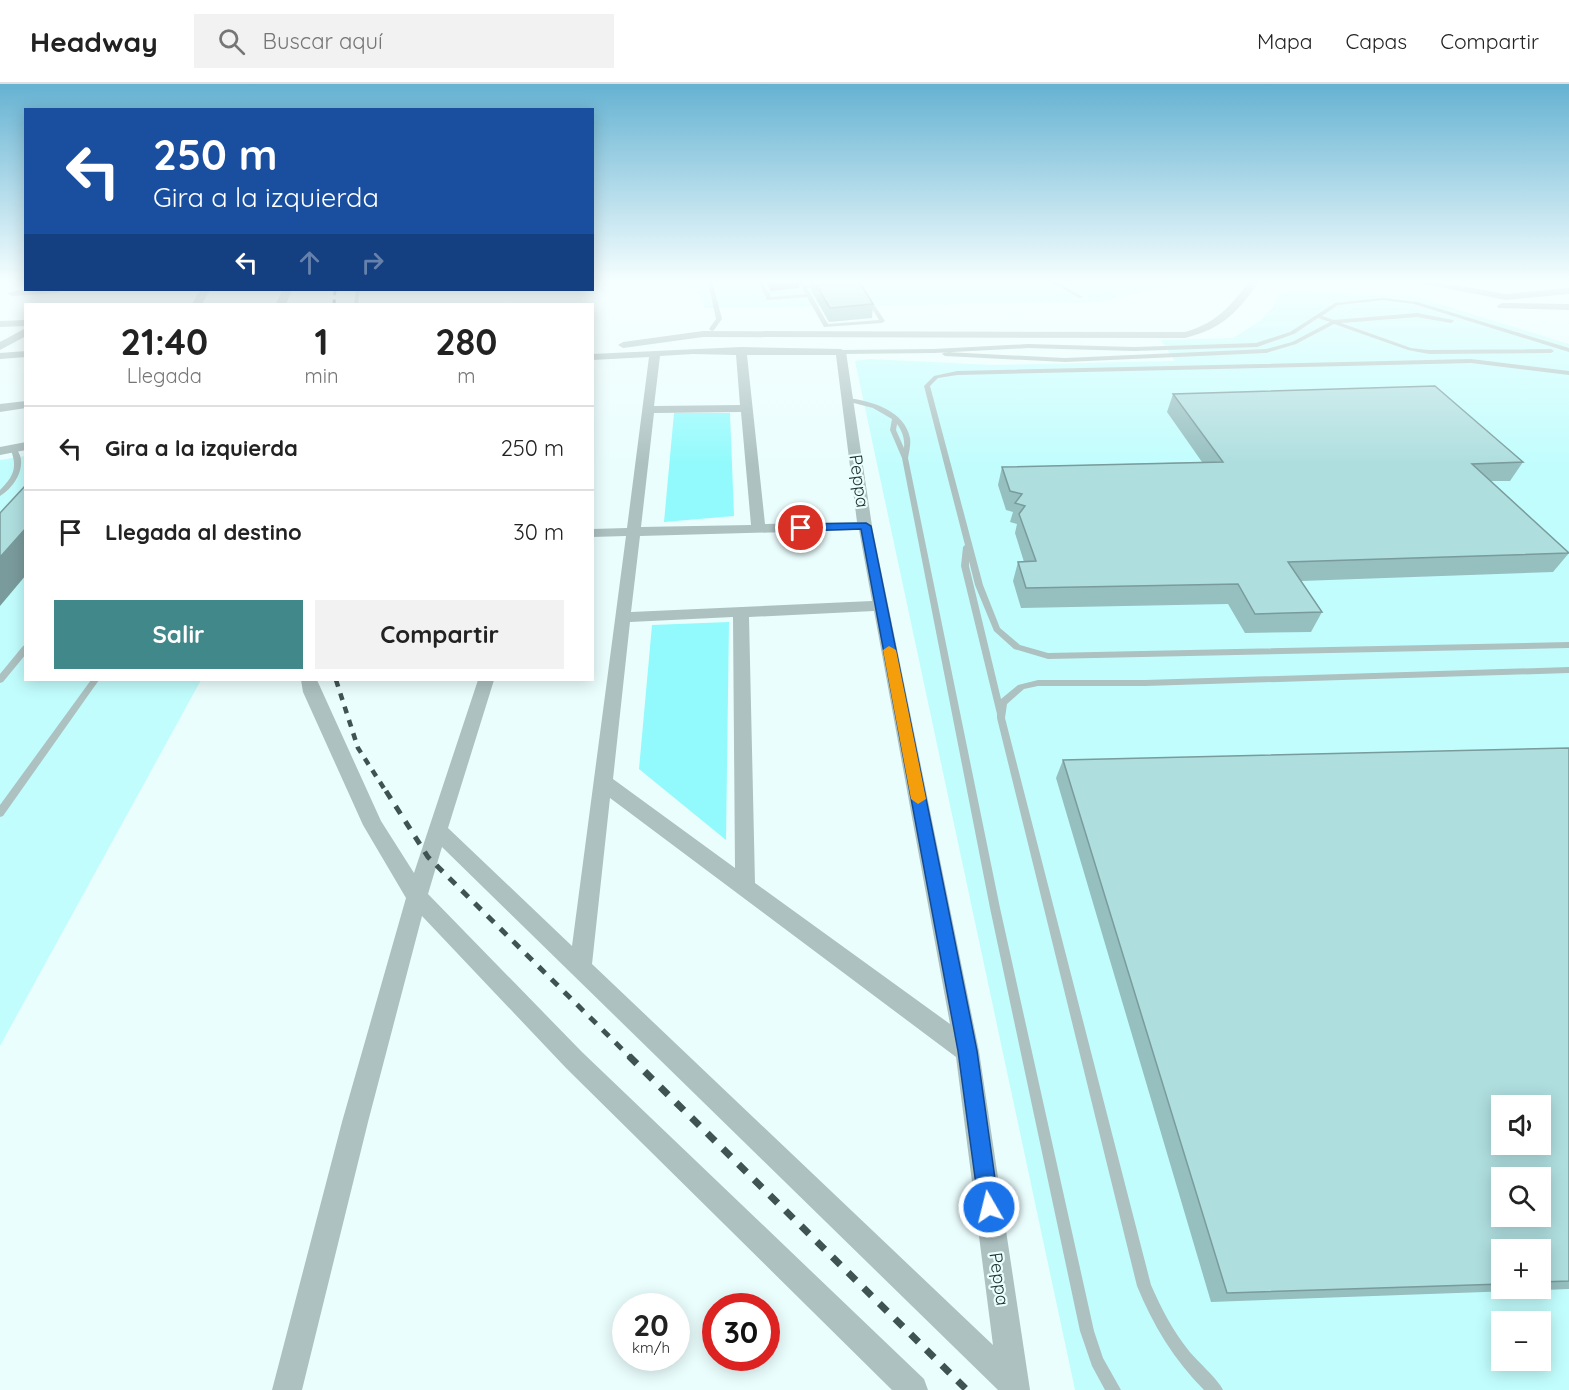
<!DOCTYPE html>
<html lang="es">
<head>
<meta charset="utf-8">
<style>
  body { margin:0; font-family:Quicksand,sans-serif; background:#f2f2f2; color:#222; height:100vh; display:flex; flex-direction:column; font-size:22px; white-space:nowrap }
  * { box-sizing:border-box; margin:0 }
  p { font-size:20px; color:#767676 }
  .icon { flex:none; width:33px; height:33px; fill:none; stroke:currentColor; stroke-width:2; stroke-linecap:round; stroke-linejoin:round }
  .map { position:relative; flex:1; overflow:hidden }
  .sheet { position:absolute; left:24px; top:219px; width:570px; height:378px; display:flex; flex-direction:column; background:#fff; border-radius:0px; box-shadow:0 3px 15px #0003 }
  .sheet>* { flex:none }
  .hud { position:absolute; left:24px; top:24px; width:570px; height:183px; border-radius:0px; box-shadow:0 3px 15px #0003; background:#1a4fa0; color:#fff; overflow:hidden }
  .fabs { position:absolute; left:1491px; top:1011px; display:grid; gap:12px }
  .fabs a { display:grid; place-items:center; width:60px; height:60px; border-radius:0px; background:#fff; box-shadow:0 3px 15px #0003; font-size:30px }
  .speed { position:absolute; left:612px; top:1209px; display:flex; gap:12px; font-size:30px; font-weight:700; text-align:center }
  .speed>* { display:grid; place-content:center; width:78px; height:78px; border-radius:50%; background:#fff; box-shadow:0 3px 15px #0003; line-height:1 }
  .speed small { font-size:15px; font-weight:400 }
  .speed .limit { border:9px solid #d22; background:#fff; color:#111 }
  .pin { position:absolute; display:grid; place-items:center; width:51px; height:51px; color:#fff; margin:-26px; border:3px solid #fff; border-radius:50%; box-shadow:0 2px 6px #0007 }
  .me { position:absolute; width:66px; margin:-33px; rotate:352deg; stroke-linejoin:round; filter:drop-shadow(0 0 4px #0008) }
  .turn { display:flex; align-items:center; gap:21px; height:126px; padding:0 30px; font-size:27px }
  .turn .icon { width:78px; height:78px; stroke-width:2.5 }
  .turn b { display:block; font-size:42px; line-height:51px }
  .lanes { display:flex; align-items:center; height:57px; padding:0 30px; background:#0003; justify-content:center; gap:30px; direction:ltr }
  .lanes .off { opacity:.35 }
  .eta { display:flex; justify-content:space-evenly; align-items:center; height:102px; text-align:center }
  .eta b { font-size:36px; font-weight:800; line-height:42px }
  .button { display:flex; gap:12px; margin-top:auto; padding:12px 30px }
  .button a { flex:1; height:69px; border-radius:0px; background:#408889; color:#fff; font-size:24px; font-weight:800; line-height:69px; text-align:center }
  .button a+a { background:#f2f2f2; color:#222 }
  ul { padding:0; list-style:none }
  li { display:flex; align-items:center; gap:18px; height:84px; padding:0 30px; border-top:2px solid #e0e0e0 }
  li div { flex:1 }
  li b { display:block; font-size:22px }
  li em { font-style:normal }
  header { display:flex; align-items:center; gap:36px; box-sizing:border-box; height:84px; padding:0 30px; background:#fff; border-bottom:2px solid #e0e0e0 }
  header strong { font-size:28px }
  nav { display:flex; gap:33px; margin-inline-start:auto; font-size:21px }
  .search { width:420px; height:54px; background:#f2f2f2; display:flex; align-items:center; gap:15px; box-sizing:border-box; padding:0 21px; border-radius:0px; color:#767676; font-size:22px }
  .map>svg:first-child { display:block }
  .built { fill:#c2fdfd; fill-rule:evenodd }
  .green { fill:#92fafc }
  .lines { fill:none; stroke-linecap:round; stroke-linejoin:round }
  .service { fill:#adc1c1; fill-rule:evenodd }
  .minor { fill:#adc1c1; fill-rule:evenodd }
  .rail-far3 { stroke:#405353; stroke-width:3; stroke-dasharray:4.5 4.5; stroke-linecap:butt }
  .rail-far2 { stroke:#405353; stroke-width:4.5; stroke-dasharray:7 7; stroke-linecap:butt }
  .rail-far1 { stroke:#405353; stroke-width:5; stroke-dasharray:9 9; stroke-linecap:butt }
  .rail { stroke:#405353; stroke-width:7; stroke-dasharray:11 11; stroke-linecap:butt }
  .wall { fill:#96bfc0; fill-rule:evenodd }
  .shaded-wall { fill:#7a9b9c }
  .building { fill:#afdedf; stroke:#7a9b9c; stroke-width:1.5; fill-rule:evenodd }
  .route { fill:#1a73e8; stroke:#114b97; stroke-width:1.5 }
  .slow { fill:#f59e0b }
  .labels { text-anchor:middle; stroke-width:4.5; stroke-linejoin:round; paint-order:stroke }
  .street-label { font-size:18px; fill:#1e3131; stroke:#ebfefe }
</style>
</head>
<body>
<header>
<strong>Headway</strong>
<div class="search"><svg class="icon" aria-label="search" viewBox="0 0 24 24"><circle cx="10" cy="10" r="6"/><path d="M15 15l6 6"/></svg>Buscar aquí</div>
<nav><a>Mapa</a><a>Capas</a><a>Compartir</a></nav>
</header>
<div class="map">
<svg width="1569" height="1306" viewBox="0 0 1569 1306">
  <rect width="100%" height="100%" fill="#ebfefe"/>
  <g class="built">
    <path d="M694 197H1180L1104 218 705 224Z"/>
    <path d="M1292 206 1417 213 1569 260V1306H1075L855 277 869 275 993 281 1175 277 1161 256 1233 254 1260 237 1273 223 1277 212ZM1502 1022H1540V1060H1502ZM1502 1094H1540V1132H1502ZM1502 1166H1540V1204H1502ZM1502 1238H1540V1276H1502Z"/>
    <path d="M25 372 26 596H201L0 962V376Z"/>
  </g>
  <g class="green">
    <path d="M674 329H730L734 432 664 438Z"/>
    <path d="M729 538 726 756 639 685 652 541Z"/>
  </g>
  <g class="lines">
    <g class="service">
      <path d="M708 197H712L722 235 714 246 712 247 709 245 716 235Z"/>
      <path d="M758 197H762L771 213 805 210 798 197H803L805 201 824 200V201L807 204 828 240 879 236 865 213 867 212 869 213 885 237 882 239 824 243 807 213 767 216Z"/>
      <path d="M1049 197H1055L1083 213 1079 214Z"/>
      <path d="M356 206H360L358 220H354Z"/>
      <path d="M1383 214 1417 218 1569 264V268L1414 220 1383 216 1338 221 1322 232 1334 236 1417 229 1453 236 1454 237 1451 239 1417 233 1341 239 1411 264 1429 266 1551 265 1554 267 1551 269 1429 270 1408 266 1334 240 1296 260 1266 269 1065 278 945 272 942 270 945 268 1065 274 1266 265 1292 258 1330 238 1318 234 1294 250 1257 263 1134 267 1028 264 934 269 841 270 838 268 841 266 934 265 1028 260 1134 263 1256 259 1290 248 1335 219Z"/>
      <path d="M1471 275 1569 287V291L1471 279 957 291 938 294 930 302 983 501 1000 544 1020 561 1048 569 1569 558V564L1048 575 1014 565 994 547 975 501 969 477V482L1001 615 1018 601 1038 596H1145L1569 583V589L1145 602H1038L1024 605 1007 620 1005 634 1151 1201C1161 1224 1173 1247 1189 1267 1197 1277 1218 1295 1223 1306H1204C1174 1276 1153 1241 1137 1202L997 634V630L961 482 963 463 965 461 924 302 934 292 957 287Z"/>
      <path d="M848 314C872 317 905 327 910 354 911 361 909 368 908 374L1000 824 1094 1247 1103 1274 1121 1306H1105L1092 1282 1080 1247 990 824 902 374 890 346 892 335 873 324 846 317V315ZM897 340C902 347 905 354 904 364L896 346Z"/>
      <path d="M13 362C31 376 16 403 0 412V406C14 392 18 383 10 364Z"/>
      <path d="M26 561V570L3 598 0 599V590L23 562Z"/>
      <path d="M91 596H99L3 732 0 733V721Z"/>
    </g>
    <g class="minor">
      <path d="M1250 197H1260C1236 229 1224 244 1185 254L703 253 623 264 618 261 623 258 703 247 1185 248C1217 239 1230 222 1250 197Z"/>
      <path d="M1409 197H1432L1506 210 1569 204V210L1506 216Z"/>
      <path d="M26 205 63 206 58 209 12 212 7 209Z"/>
      <path d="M200 206H210L202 220H192Z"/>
      <path d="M282 206H292L286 220H276Z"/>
      <path d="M1502 219 1569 220V226L1498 224 1497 222Z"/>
      <path d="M26 236V242L0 243V237Z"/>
      <path d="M26 244V252L0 266V258Z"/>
      <path d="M741 263 841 265 846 268 872 442 979 967 1030 1306H998L442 763 428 810 582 968 924 1295 928 1306H892L566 984 422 832 368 1038 302 1306H272L342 1038 406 814 363 741 303 608 301 596H317L381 737 414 789 478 596H494L448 744 572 862 626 452 592 453V445L627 444 649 273 592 276V270ZM693 270 736 271 740 321 654 322 660 272ZM747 271H836L857 438 765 440ZM741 328 751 441 641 443 654 329ZM859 446 872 517 631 528 640 452ZM874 527 950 940 755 799 749 533ZM733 533 735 784 613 695 630 538ZM610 714 956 973 993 1261 592 880Z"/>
      <path d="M26 267V273L0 275V269Z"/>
      <path d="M26 317V324L0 328V320Z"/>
      <path d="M26 358V366L0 371V363Z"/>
    </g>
    <path class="rail-far3" d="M334 220 335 206"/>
    <path class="rail-far2" d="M336 596 358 664 387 709"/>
    <path class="rail-far1" d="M386 707 428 773 631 974"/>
    <path class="rail" d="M629 972 967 1306"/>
  </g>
  <g class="wall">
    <path d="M765 197H800L799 204 770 207Z"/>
    <path d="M805 197H859L873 220 872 234 829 238 811 206V198L806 199Z"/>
    <path d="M1173 310 1523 378 1510 397H1491L1569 469 1553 488 1301 497 1322 528 1311 548 1245 549 1228 520 1021 524 1013 497 1018 478H1024L1015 449 1017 440 1010 438 1013 428 1006 426 998 401 1002 383 1202 378 1167 328Z"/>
    <path d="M1569 664V1205L1211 1218 1056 694 1063 676ZM1502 1166H1540V1204H1502Z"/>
  </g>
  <g class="shaded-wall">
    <path d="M770 197H800L799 204 770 207Z"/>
    <path d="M26 444V491L0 522V473Z"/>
  </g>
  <g class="building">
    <path d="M814 197H859L873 220 830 224Z"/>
    <path d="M1435 302 1523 378 1472 380 1569 469 1288 478 1322 528 1255 530 1238 500 1026 504 1018 478 1036 477 1019 430 1025 422 1015 419 1022 410 1010 407 1002 383 1223 378 1173 310Z"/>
    <path d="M26 401V444L0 473V429Z"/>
    <path d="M1569 664V1197L1540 1198V1166H1502V1200L1227 1209 1063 676ZM1502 1022H1540V1060H1502ZM1502 1094H1540V1132H1502Z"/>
  </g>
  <linearGradient id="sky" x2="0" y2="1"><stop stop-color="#65b2d2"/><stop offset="0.52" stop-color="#f6ffff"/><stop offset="1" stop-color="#f6ffff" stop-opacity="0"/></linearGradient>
  <rect width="1569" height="380" fill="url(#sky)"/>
  <path class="route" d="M866 439 871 442 977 967 999 1123 996 1130 989 1133 982 1130 979 1123 958 967 861 445 801 447 795 444 801 440Z"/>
  <path class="slow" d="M889 562 896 566 926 715 918 720 911 715 883 566Z"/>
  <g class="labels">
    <g class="street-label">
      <text transform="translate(859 397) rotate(82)" y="6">Peppa</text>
      <text transform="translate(999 1195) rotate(82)" y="6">Peppa</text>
    </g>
  </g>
</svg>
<div class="fabs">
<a><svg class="icon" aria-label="sound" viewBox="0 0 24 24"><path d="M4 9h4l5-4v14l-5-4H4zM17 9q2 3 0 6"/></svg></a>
<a><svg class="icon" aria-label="search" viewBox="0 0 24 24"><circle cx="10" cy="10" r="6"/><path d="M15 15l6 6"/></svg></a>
<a>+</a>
<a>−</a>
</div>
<div class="speed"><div>20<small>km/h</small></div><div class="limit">30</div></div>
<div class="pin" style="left:801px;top:444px;background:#d93025"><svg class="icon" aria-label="arrive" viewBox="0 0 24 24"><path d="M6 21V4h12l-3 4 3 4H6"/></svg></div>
<svg class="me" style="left:989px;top:1123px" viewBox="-20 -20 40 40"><circle r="17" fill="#1a73e8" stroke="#fff" stroke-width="3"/><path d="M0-11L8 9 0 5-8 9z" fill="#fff"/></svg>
<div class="hud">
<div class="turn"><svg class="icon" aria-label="left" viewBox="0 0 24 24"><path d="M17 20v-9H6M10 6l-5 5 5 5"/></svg><div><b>250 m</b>Gira a la izquierda</div></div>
<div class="lanes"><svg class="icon" aria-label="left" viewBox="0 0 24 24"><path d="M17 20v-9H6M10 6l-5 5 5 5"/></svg><svg class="icon off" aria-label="ahead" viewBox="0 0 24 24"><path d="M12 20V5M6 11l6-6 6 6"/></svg><svg class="icon off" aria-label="right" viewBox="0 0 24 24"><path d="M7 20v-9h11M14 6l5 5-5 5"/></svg></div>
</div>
<section class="sheet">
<div class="eta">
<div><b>21:40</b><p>Llegada</p></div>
<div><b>1</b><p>min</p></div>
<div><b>280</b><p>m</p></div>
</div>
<ul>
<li><svg class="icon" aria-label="left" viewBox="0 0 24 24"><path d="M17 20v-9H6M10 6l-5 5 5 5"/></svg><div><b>Gira a la izquierda</b></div><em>250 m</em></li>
<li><svg class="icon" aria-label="arrive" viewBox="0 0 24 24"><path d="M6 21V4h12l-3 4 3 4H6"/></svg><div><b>Llegada al destino</b></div><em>30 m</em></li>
</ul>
<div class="button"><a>Salir</a><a>Compartir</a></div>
</section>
</div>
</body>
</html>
